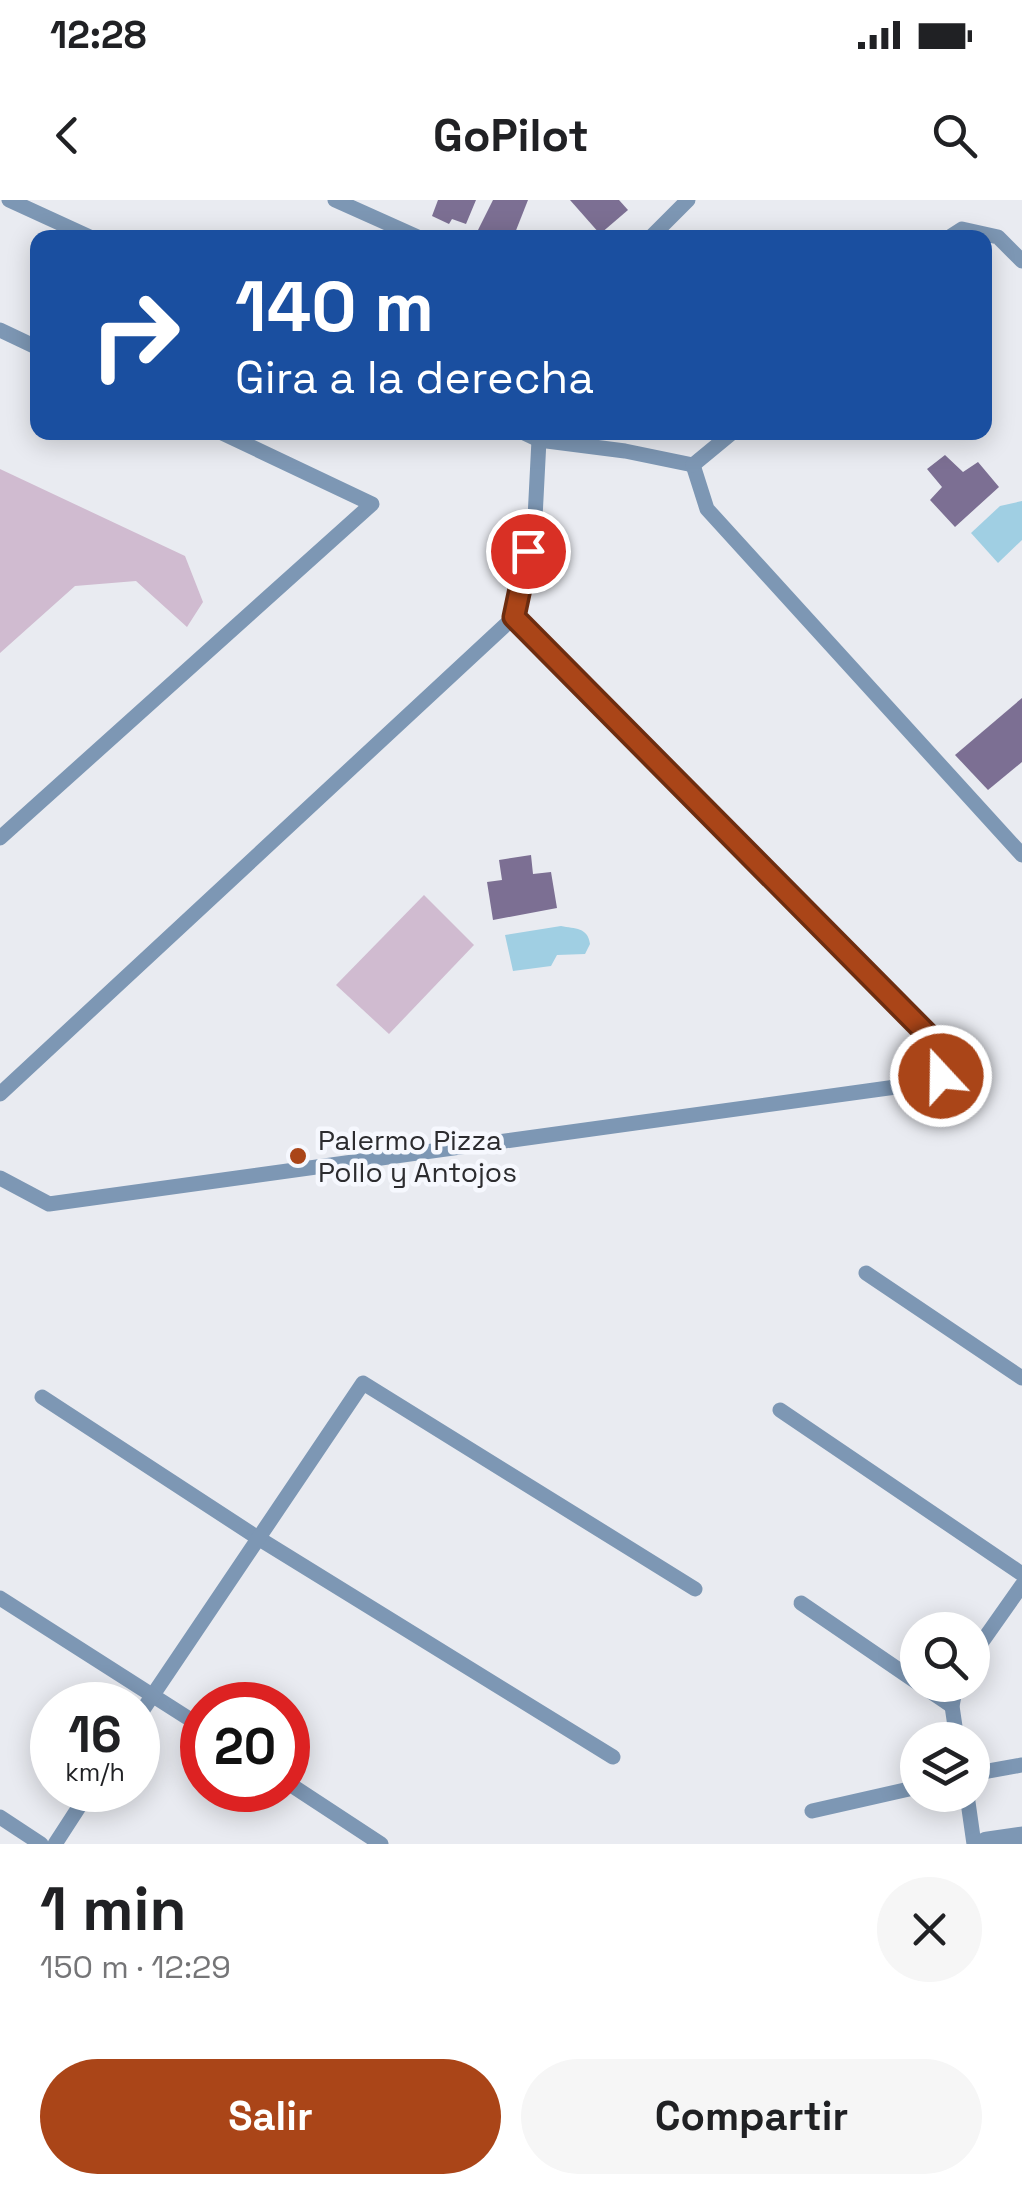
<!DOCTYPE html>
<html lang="es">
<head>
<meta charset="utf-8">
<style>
  body { margin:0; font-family:"Space Grotesk",sans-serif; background:#f6f6f6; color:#202124; height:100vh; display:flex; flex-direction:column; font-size:38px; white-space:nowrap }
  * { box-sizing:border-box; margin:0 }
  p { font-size:32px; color:#757577 }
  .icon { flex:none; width:55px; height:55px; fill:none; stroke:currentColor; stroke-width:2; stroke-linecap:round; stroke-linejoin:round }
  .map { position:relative; height:1644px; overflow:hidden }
  .side { display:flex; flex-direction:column; background:#fff; flex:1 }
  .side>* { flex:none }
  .banner { position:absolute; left:30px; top:30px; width:962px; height:210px; border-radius:20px; box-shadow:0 5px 25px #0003; background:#1a4fa0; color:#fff; overflow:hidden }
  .fabs { position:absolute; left:900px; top:1412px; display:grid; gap:20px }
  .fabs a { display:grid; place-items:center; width:90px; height:90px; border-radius:50%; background:#fff; box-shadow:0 5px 25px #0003; font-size:50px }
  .speed { position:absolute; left:30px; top:1482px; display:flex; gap:20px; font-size:50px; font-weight:700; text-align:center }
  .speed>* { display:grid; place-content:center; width:130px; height:130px; border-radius:50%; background:#fff; box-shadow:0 5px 25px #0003; line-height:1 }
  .speed small { font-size:25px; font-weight:400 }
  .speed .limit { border:15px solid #d22; background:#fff; color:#111 }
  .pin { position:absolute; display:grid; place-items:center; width:85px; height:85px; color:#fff; margin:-42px; border:5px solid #fff; border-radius:50%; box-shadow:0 2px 10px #0007 }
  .me { position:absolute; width:110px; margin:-55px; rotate:339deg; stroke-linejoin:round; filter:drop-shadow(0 0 8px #0008) }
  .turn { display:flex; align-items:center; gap:35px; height:210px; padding:0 40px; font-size:45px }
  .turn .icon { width:130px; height:130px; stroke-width:2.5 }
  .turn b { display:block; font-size:70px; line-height:85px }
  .round { display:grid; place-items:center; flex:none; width:105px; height:105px; border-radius:52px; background:#f6f6f6 }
  .headline { display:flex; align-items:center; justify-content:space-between; height:170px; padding:0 40px }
  h1 { font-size:60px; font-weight:700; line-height:75px }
  .button { display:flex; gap:20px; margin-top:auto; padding:20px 40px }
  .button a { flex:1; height:115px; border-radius:60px; background:#aa4518; color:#fff; font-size:40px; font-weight:700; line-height:115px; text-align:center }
  .button a+a { background:#f6f6f6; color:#202124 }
  .status { display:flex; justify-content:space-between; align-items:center; height:70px; padding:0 50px; background:#fff; direction:ltr }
  .status svg { height:28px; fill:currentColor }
  header { display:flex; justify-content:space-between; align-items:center; height:130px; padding:0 40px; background:#fff; font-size:45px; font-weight:700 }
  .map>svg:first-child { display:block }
  .green { fill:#d0bbd0 }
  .water { fill:#a0cfe3 }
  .building { fill:#7c6f93 }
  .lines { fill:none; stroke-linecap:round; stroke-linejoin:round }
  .lane { stroke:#7d97b4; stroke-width:15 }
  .street { stroke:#7d97b4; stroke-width:25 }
  .route-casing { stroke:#6e2d10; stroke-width:25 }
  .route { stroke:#aa4518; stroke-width:18 }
  .poi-dot { fill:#aa4518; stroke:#f6f8fe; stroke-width:4 }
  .labels { text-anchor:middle; stroke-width:9; stroke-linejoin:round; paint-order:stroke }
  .poi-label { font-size:28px; fill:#2c2c2f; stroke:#f6f8fe; text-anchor:start }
</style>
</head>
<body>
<div class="status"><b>12:28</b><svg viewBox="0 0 49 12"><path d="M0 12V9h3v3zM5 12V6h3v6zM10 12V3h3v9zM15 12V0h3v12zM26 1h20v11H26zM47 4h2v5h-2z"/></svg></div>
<header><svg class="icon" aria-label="back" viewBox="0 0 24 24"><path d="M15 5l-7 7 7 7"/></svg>GoPilot<svg class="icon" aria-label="search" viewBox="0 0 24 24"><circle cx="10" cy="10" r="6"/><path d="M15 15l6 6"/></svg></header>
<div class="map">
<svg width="1022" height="1644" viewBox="0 0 1022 1644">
  <rect width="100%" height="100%" fill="#e9ebf1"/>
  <g class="green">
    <path d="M0 269 185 356 203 402 187 427 136 381 75 386 0 453Z"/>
    <path d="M424 695 474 745 389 834 336 785Z"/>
  </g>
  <g class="water">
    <path d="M1022 301V340L998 363 971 333 1000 306Z"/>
    <path d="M561 726C575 729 588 727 590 744L585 754 557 755 551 766 513 771 505 735Z"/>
  </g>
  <g class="building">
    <path d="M438 0H476L466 24 452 19 449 24 432 16Z"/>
    <path d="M493 0H528L513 38H483L476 34Z"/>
    <path d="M570 0H619L628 10 600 34Z"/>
    <path d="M945 255 963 272 978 262 999 287 955 327 930 300 942 287 927 269Z"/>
    <path d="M1022 498V562L988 590 955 555Z"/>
    <path d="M531 655 533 674 551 672 557 708 493 720 487 682 502 680 499 660Z"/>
  </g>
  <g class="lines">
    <g class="lane">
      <path d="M9 0 92 38"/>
      <path d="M335 0 420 38"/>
      <path d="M650 38 688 0"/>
      <path d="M948 38 962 29 998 37 1022 61"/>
      <path d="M0 130 38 148"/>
      <path d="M522 232 539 240 625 251 693 265"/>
      <path d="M693 265 707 309 1022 655"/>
      <path d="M693 265 733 232"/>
      <path d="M0 638 372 304 220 232"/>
      <path d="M0 894 514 417 535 318 539 240"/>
      <path d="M0 978 49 1004 903 886 941 876 934 841 514 417"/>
      <path d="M866 1073 1022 1178"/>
      <path d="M42 1197 258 1338 613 1557"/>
      <path d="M780 1210 1022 1374"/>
      <path d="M0 1398 202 1527"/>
      <path d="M801 1403 918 1483"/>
      <path d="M972 1456 1022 1385"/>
      <path d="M921 1485 952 1506"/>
      <path d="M956 1485 952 1506 957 1540"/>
      <path d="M138 1517 363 1183 695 1389"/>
      <path d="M972 1574 1022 1565"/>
      <path d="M288 1583 381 1644"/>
      <path d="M967 1595 974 1644"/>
      <path d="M812 1611 918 1587"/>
      <path d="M0 1617 41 1644"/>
      <path d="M55 1644 90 1590"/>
    </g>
    <path class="street" d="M987 1644 1022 1639"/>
  </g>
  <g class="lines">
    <defs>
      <path id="route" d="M528 351 514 417 934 841 941 876"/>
    </defs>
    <use href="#route" class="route-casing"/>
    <use href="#route" class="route"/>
  </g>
  <circle class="poi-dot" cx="298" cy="956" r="10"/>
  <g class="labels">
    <g class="poi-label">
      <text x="318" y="950">Palermo Pizza<tspan x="318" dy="32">Pollo y Antojos</tspan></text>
    </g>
  </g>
</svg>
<div class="fabs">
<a><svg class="icon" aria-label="search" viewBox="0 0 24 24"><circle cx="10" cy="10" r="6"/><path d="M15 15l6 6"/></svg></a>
<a><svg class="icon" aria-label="layers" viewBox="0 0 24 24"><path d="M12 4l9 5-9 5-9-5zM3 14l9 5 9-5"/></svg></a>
</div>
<div class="speed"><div>16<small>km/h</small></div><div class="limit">20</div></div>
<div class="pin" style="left:528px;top:351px;background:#d93025"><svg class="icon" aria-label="arrive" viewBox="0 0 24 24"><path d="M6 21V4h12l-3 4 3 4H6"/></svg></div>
<svg class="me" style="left:941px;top:876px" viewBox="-20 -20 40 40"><circle r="17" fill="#aa4518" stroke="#fff" stroke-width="3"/><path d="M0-11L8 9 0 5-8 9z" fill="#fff"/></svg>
<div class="banner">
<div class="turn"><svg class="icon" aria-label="right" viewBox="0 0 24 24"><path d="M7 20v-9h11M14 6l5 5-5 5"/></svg><div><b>140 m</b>Gira a la derecha</div></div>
</div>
</div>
<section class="side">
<div class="headline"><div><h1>1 min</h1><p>150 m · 12:29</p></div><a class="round"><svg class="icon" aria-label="close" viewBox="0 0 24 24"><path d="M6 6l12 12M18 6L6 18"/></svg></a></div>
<div class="button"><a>Salir</a><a>Compartir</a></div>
</section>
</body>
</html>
